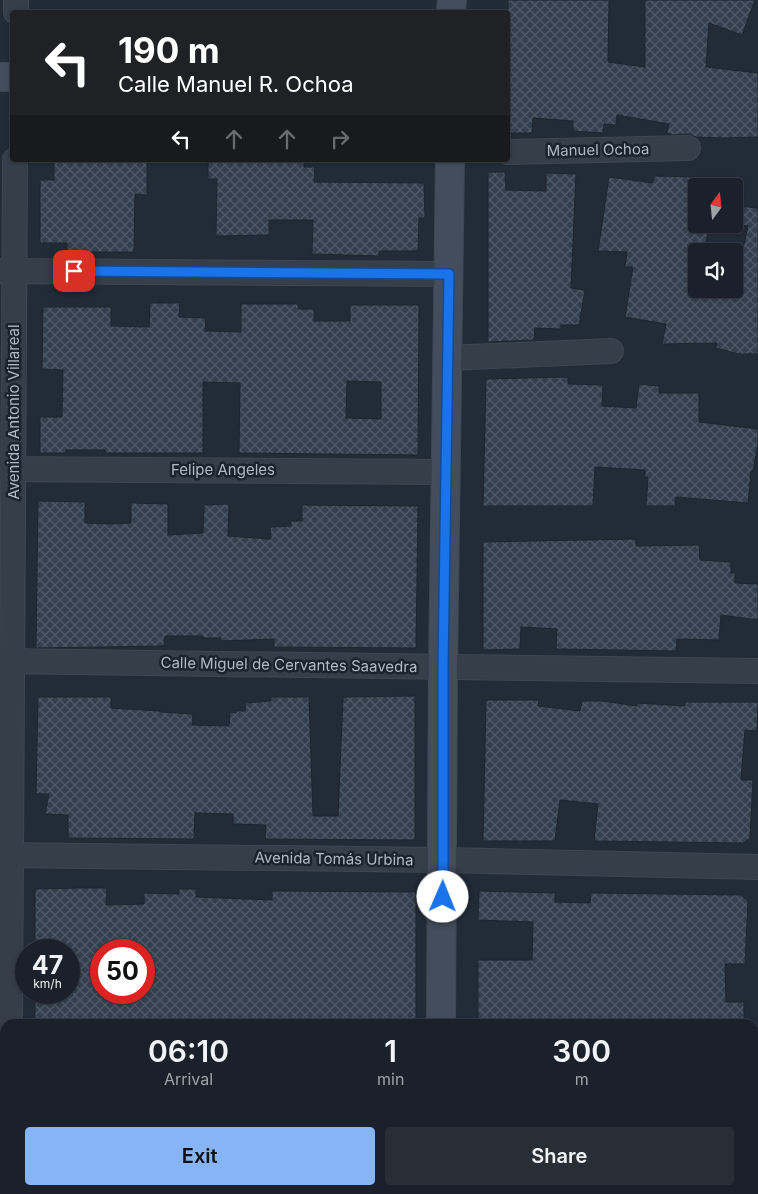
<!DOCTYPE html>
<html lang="en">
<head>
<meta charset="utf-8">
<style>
  body { margin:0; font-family:Inter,sans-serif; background:#272e36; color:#f1f3f6; height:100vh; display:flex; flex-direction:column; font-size:19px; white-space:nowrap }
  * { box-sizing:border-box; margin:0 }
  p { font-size:16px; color:#9fa3a8 }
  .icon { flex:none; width:28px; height:28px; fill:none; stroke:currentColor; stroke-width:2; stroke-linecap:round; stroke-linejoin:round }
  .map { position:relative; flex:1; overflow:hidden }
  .details { position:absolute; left:0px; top:1019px; width:759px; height:176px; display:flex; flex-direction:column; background:#1a212a; border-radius:15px 15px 0 0; box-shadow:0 1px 4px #0004,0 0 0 1px #383e47 }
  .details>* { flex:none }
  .banner { position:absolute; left:10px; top:10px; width:500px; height:152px; border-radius:5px; box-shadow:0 1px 4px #0004,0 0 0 1px #383e47; background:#202124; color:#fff; overflow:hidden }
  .needle { width:32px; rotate:15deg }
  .fabs { position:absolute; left:688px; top:178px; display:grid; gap:10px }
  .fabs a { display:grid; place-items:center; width:55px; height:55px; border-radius:5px; background:#1a212a; box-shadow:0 1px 4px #0004,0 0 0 1px #383e47; font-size:25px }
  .speed { position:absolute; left:15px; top:939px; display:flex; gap:10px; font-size:25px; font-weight:700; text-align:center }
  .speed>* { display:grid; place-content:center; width:65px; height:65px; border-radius:50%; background:#1a212a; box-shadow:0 1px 4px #0004,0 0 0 1px #383e47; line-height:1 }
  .speed small { font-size:12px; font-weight:400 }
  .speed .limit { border:8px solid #d22; background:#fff; color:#111 }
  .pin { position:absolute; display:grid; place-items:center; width:42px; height:42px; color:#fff; margin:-21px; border-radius:10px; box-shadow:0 2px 8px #0006 }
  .me { position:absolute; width:55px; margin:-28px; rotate:1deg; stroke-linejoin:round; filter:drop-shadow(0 0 4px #0008) }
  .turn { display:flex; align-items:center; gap:18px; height:105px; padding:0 25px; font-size:22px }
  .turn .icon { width:65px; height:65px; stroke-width:2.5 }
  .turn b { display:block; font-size:35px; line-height:42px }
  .lanes { display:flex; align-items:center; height:48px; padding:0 25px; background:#0003; justify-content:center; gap:25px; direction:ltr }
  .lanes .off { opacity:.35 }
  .eta { display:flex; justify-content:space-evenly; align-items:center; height:85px; text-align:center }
  .eta b { font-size:30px; font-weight:600; line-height:35px }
  .action { display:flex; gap:10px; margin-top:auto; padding:10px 25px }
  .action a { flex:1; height:58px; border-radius:5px; background:#87b4f4; color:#111; font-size:20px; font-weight:600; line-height:58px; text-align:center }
  .action a+a { background:#272e36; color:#f1f3f6 }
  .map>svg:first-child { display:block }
  .building { fill:url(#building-cross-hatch); stroke:#1d252f; fill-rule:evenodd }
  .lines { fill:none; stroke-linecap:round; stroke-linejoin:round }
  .street-casing { stroke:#3f4752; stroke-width:26 }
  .secondary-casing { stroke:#3f4752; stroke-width:30 }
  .street { stroke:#353e49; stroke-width:24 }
  .secondary { stroke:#444d5c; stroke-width:28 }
  .route-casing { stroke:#114b97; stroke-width:12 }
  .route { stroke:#1a73e8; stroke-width:9 }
  .labels { text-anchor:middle; stroke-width:5; stroke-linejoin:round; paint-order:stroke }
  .street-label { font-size:15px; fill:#b0b9c5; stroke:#1b232d }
</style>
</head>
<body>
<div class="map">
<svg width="758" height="1194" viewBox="0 0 758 1194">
  <defs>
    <pattern id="building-cross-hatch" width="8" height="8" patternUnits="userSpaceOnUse" patternTransform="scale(1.25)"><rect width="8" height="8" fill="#34404f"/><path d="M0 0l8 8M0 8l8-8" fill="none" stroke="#4f5a67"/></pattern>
  </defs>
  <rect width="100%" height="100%" fill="#222c38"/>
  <g class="building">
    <path d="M508 0H609L608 62 645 67V0H755L742 35 709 23 706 67 758 73V137L724 138 696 137 688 134 672 135 667 133 669 124 617 115 616 125 604 124 603 133 573 131V121L533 118 532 133H508Z"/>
    <path d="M54 160H147V195L135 194 134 252H67V243H40V180H54Z"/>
    <path d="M208 160H304V167H315L314 182 424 183 425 218H419L418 251H379V256L312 254 313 220H269V235L216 236 217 179H208Z"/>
    <path d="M488 172H505L506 190 546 191V173L576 174 571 288 585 290 579 325H561V329L535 328 534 340 488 342Z"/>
    <path d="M654 176 696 177V224H709L705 251H696L689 289H734L748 226 736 224 739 206 758 208V354H739L716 348 717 343 662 344 666 324 625 317 633 267H625L627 252 598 251 609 177 653 183Z"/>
    <path d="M150 303H180L179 317 206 318 205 331 241 332V304H299L298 309H314V321H350V305H419L418 455 239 453 240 383 203 382V453H105V450H66V453H40V417H62L63 370 42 369 43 307H111V326L149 327ZM347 381 381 382V419L346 418Z"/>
    <path d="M568 377V384L603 385 602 406 636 408 639 384 659 386V393H699V422L758 429V443L753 471H751L748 503 676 497 675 506H646L648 477H645V470L595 467 593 506H483L486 379Z"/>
    <path d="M38 501 85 502V523L112 524 131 523V503L168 504V535L203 533 204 505 229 504 228 536 271 539 270 527 291 526V521H302V505L418 506 416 648 274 647V639L221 641V638H203V636H165L164 646 36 648Z"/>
    <path d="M636 539V546L699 545 700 560 731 562V573H735V583L758 584V620L721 615 719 640 677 639 676 651 556 649 557 629 521 627 520 649 483 650V542Z"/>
    <path d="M415 696V840L265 839 266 825 233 824V814L195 813 194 839 68 838V815L45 814 49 794H36L38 697H111V708L160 711V712L193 714 192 725 229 726 230 712 236 713V711H245L246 703 271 701V697H309L313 816H338L343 697Z"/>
    <path d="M486 700H539L538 706 580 711 582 701H602L637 706V703L685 706V702H758L757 731 745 730 741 780H753L750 838 744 843 594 841 598 804 560 800 555 841H483Z"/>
    <path d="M82 888H107L106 905 144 904V893L179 894V889H196V897L272 900V891L416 892V1024H35V992H69V950H35V889ZM101 950H144V992H101Z"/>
    <path d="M479 891 555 893V902L590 903 591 893 741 895 748 901 745 964H725L726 1002H744V1024H478V960H532L533 922 478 920Z"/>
  </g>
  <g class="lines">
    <defs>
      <g id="street">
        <path d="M16 12V0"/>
        <path d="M508 152 688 148"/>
        <path d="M0 271 449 274"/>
        <path d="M447 358 611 351"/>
        <path d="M0 469 446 472"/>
        <path d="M0 661 758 671"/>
        <path d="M0 855 443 860 758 867"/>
        <path d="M10 1024 15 160"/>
        <path d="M3 1194 5 1148"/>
      </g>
      <g id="secondary">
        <path d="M451 12 452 0"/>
        <path d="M0 77H12"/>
        <path d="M441 1024 443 668 450 160"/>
        <path d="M0 1054H5"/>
        <path d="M754 1066H758"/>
        <path d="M440 1194V1190"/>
      </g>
    </defs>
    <use href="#street" class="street-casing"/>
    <use href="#secondary" class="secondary-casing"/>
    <use href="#street" class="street"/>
    <use href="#secondary" class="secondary"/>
  </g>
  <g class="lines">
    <defs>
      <path id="route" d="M74 271 449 274 443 668V897"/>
    </defs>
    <use href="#route" class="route-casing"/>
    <use href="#route" class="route"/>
  </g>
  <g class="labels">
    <g class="street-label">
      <text transform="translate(598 150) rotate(-1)" y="5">Manuel Ochoa</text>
      <text transform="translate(14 412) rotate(-90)" y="5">Avenida Antonio Villareal</text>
      <text x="223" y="475">Felipe Angeles</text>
      <text transform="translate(289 665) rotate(1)" y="5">Calle Miguel de Cervantes Saavedra</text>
      <text transform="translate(334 859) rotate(1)" y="5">Avenida Tomás Urbina</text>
    </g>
  </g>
</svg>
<div class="fabs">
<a><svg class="needle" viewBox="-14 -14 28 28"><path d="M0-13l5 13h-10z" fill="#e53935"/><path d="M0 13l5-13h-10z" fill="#9fa3a8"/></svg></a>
<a><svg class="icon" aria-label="sound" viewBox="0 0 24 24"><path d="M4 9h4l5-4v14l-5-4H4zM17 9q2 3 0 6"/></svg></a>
</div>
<div class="speed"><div>47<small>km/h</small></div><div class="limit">50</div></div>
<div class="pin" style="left:74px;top:271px;background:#d93025"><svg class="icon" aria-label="arrive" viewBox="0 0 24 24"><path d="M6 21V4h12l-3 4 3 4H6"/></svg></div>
<svg class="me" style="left:443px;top:897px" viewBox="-20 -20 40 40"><circle r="19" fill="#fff"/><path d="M0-13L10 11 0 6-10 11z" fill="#1a73e8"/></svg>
<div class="banner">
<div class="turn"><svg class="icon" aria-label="left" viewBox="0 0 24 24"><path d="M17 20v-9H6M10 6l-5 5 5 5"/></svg><div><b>190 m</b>Calle Manuel R. Ochoa</div></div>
<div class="lanes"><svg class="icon" aria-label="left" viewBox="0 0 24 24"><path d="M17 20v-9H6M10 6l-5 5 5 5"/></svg><svg class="icon off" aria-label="ahead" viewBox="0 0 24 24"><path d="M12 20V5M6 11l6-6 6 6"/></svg><svg class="icon off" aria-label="ahead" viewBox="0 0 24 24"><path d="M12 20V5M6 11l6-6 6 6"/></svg><svg class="icon off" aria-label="right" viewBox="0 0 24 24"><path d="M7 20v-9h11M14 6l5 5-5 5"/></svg></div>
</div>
<section class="details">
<div class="eta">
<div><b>06:10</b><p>Arrival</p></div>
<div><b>1</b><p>min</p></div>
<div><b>300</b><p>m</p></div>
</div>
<div class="action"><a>Exit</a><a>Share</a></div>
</section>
</div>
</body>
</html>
